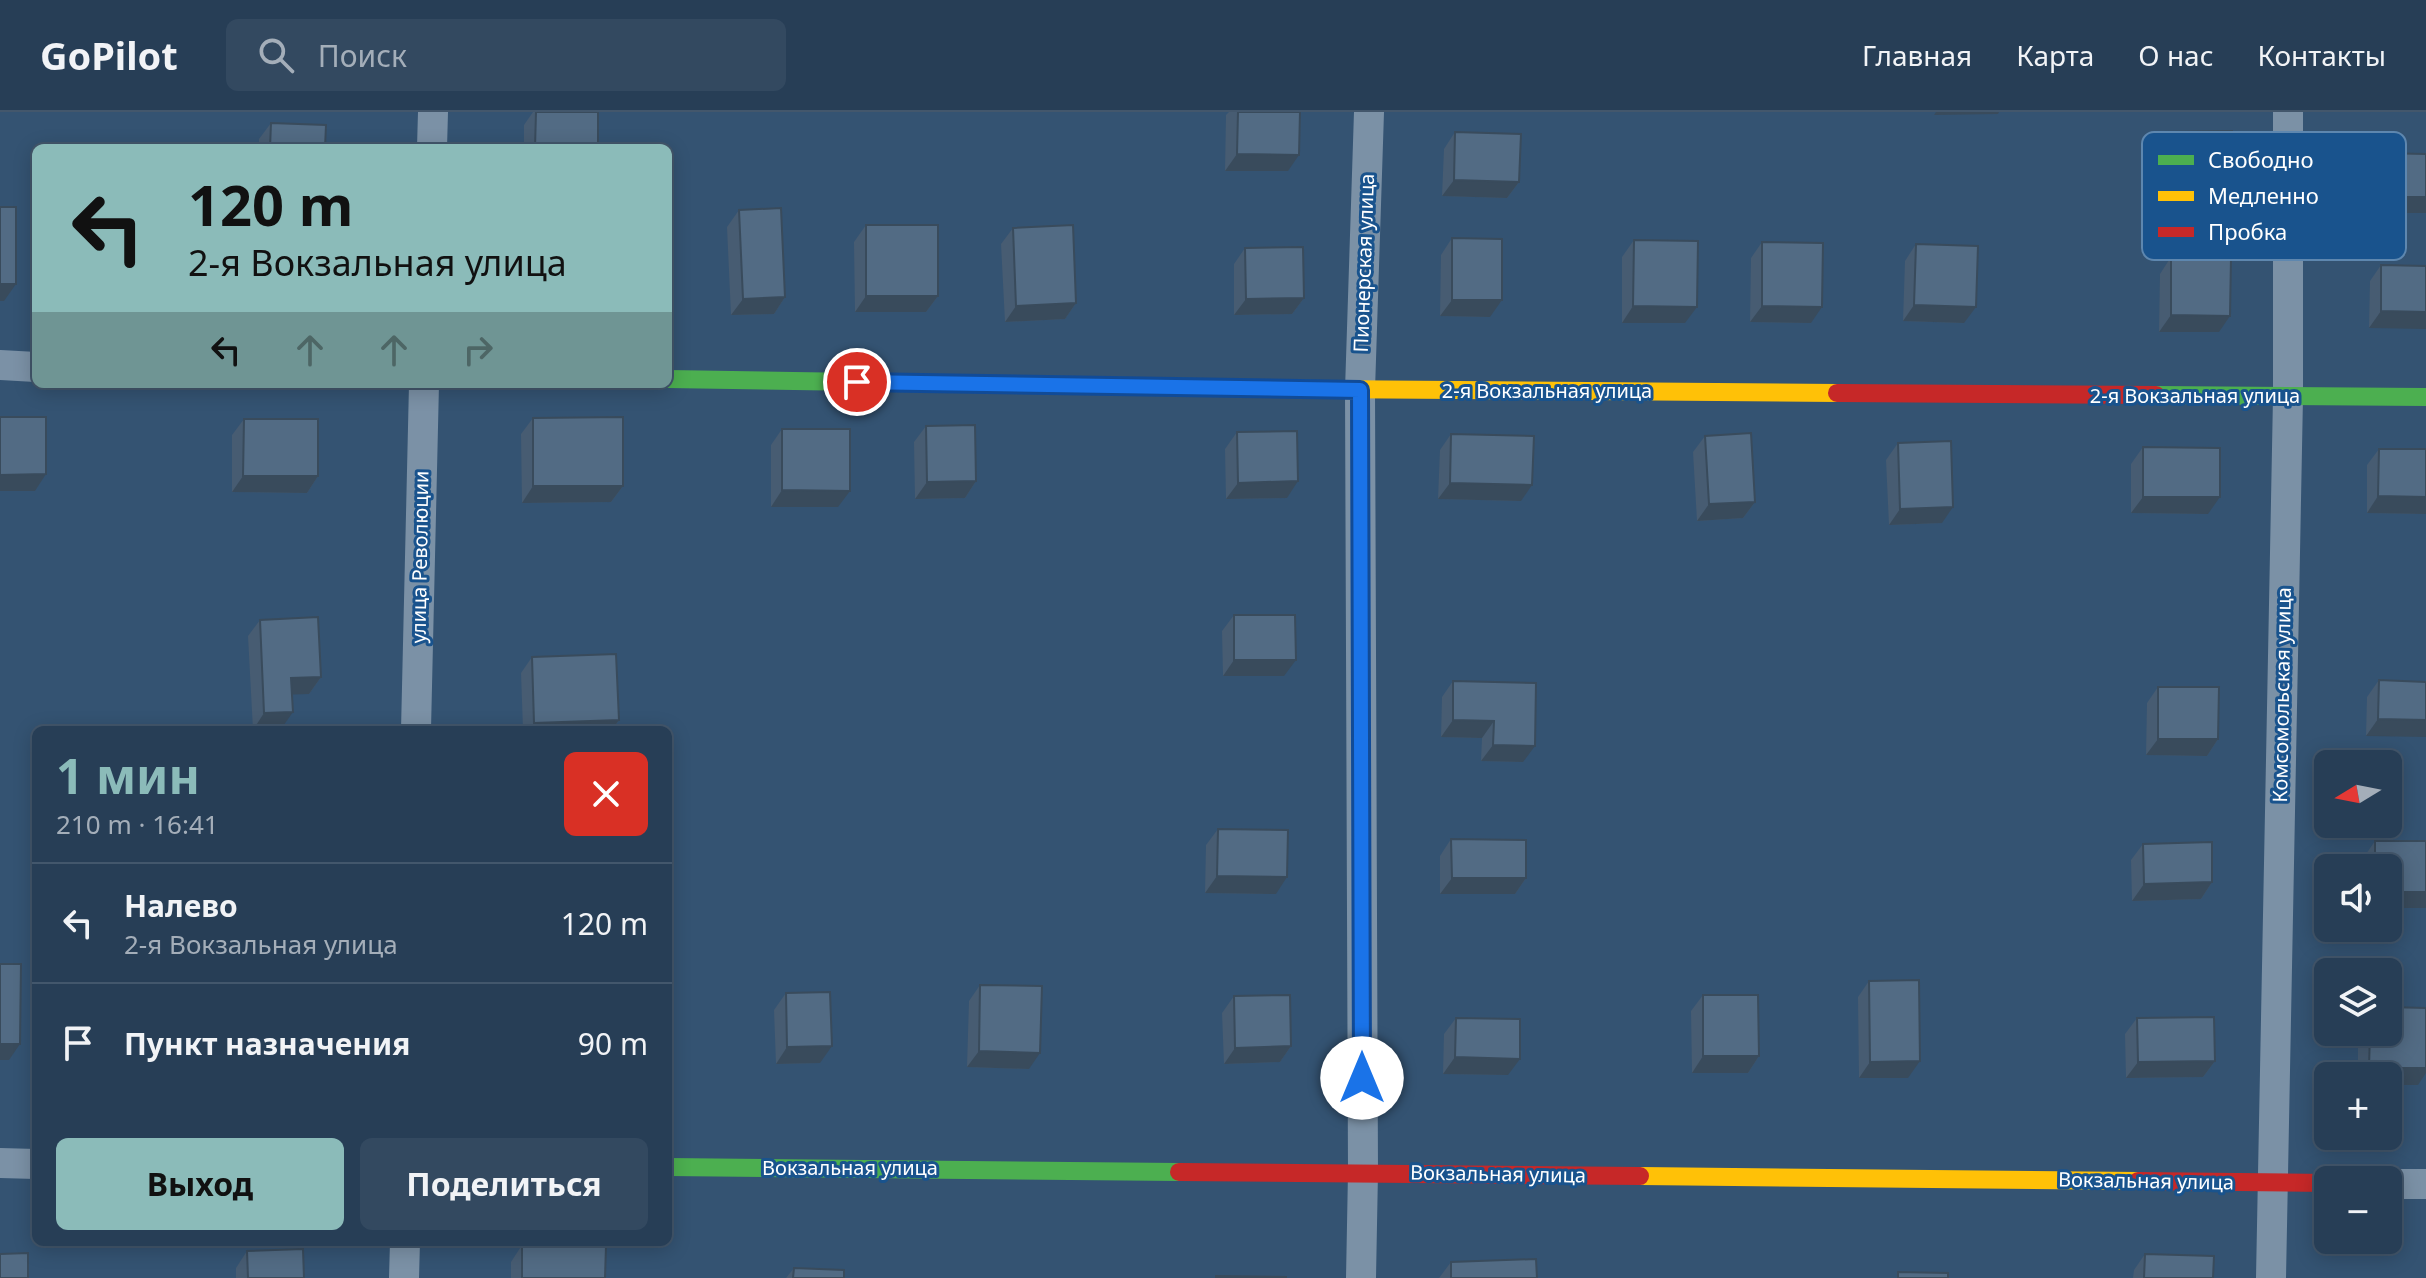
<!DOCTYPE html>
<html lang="ru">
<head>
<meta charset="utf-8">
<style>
  body { margin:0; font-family:"Noto Sans",sans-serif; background:#334960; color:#f1f3f6; height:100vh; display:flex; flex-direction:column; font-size:30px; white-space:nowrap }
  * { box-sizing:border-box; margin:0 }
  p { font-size:26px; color:#a4aeb9 }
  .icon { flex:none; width:44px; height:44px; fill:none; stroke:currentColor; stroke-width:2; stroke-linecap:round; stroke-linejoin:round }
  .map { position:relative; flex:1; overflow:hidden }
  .side { position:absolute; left:32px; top:614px; width:640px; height:520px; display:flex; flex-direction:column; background:#273e56; border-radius:12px; box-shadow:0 4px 20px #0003,0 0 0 2px #43576c }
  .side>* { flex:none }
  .guide { position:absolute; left:32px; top:32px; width:640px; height:244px; border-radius:12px; box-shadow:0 4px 20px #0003,0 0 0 2px #43576c; background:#8bbbb9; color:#111; overflow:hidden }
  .needle { width:52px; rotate:260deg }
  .buttons { position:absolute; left:2314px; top:638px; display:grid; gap:16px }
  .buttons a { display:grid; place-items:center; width:88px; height:88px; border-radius:12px; background:#273e56; box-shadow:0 4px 20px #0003,0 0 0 2px #43576c; font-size:40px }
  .pin { position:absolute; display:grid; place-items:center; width:68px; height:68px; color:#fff; margin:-34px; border:4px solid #fff; border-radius:50%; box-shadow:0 2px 8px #0007 }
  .me { position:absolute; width:88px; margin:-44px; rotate:0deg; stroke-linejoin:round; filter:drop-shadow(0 0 6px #0008) }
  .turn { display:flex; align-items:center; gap:28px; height:168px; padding:0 24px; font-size:36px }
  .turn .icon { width:104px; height:104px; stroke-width:2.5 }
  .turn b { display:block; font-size:56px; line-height:68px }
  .lanes { display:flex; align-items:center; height:76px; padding:0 24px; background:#0003; justify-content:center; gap:40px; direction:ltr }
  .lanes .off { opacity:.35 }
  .round { display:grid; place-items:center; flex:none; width:84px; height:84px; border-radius:12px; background:#334960 }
  .head { display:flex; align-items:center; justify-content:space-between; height:136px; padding:0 24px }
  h1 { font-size:48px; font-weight:700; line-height:60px; color:#8bbbb9 }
  .action { display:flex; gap:16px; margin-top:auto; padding:16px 24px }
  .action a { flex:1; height:92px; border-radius:12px; background:#8bbbb9; color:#111; font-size:32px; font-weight:700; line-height:92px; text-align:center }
  .action a+a { background:#334960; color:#f1f3f6 }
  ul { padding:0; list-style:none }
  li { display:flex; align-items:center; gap:24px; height:120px; padding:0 24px; border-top:2px solid #43576c }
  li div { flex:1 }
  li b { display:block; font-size:30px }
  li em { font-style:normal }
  header { display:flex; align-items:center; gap:48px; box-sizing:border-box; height:112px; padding:0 40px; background:#273e56; border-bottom:2px solid #43576c }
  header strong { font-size:38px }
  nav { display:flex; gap:44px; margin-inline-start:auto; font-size:28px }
  .search { width:560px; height:72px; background:#334960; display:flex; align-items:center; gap:20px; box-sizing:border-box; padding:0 28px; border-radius:12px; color:#a4aeb9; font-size:30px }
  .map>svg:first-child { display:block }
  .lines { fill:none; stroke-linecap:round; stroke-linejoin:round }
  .street { stroke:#7b91a6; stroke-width:30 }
  .fast { stroke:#4caf50; stroke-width:18 }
  .slow { stroke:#ffc107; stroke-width:18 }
  .jam { stroke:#c62828; stroke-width:18 }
  .wall { fill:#475c72 }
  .shaded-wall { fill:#394b5c }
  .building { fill:#526b84; stroke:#394b5c; stroke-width:2 }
  .route-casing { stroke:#114b97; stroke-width:20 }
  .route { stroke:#1a73e8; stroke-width:14 }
  .labels { text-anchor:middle; stroke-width:6; stroke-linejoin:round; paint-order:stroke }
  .street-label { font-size:20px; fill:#fff; stroke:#19538d }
  .key { fill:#19538d; stroke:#5e87af; stroke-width:2 }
  .key-label { font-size:22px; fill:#fff }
</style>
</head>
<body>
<header>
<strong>GoPilot</strong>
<div class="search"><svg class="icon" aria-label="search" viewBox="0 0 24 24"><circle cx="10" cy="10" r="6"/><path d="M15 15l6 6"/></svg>Поиск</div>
<nav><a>Главная</a><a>Карта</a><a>О нас</a><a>Контакты</a></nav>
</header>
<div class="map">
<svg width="2426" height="1166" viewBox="0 0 2426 1166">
  <rect width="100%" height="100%" fill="#345372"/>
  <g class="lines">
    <g class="street">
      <path d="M432 36 433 0"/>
      <path d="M0 253 36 255"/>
      <path d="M416 618 424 272"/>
      <path d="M0 1051 36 1052"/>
      <path d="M2388 1072H2426"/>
      <path d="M404 1166 405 1130"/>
      <path d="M1361 1166 1363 1060 1360 278 1369 0"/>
      <path d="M2271 1166 2288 285V0"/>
    </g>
    <g class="fast">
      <path d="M668 267 1316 277"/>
      <path d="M2156 283 2426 285"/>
      <path d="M668 1055 1179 1060"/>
    </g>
    <g class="slow">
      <path d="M1316 277 1837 281"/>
      <path d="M1640 1064 2138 1069"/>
    </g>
    <g class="jam">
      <path d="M1837 281 2156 283"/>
      <path d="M1179 1060 1640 1064"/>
      <path d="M2138 1069 2328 1071"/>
    </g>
  </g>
  <g class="wall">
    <path d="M533 0H598V36H524V13Z"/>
    <path d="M1229 0H1300L1288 59H1225L1226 3Z"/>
    <path d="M271 11 325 36H259V27Z"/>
    <path d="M1455 20 1519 70 1507 86 1442 84 1444 37Z"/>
    <path d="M2165 20 2233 75 2222 91 2155 92 2154 36Z"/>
    <path d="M2380 41 2426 101H2368V58Z"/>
    <path d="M739 98 785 185 774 202 731 203 727 115Z"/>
    <path d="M866 113 938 184 926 200H855L854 130Z"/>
    <path d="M1013 116 1076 191 1065 207 1005 210 1001 132Z"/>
    <path d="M1452 126 1490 205 1440 204 1441 143Z"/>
    <path d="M1634 128 1685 211H1622V145Z"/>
    <path d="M1762 130 1811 211 1750 210 1751 146Z"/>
    <path d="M1916 132 1964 211 1903 209 1905 149Z"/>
    <path d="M1245 136 1304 186 1292 202 1234 203V152Z"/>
    <path d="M2171 145 2219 220H2159L2160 162Z"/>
    <path d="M2381 153 2426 154 2369 216 2370 169Z"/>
    <path d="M533 306 623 374 611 390 522 391 521 322Z"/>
    <path d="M244 307 318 364 307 381 232 380V323Z"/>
    <path d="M926 314 976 369 965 386 915 387 914 330Z"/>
    <path d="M782 317 838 395H771V333Z"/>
    <path d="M1237 320 1287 386 1226 387 1225 337Z"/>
    <path d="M1451 322 1521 389 1438 387 1440 338Z"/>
    <path d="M1705 324 1755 390 1743 406 1697 409 1693 340Z"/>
    <path d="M1898 331 1942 411 1889 413 1886 348Z"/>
    <path d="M2143 335 2208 402 2131 401V352Z"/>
    <path d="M2379 337H2426V402L2367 401V353Z"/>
    <path d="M1234 503 1284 564H1223L1222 519Z"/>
    <path d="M260 508 321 565 309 582H292L281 617 253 618 248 524Z"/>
    <path d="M532 545 619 608 612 618H523L521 561Z"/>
    <path d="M2379 568 2426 570 2366 624 2367 585Z"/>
    <path d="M1453 569 1536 571 1523 650 1481 649 1482 626 1441 625 1442 585Z"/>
    <path d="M2158 575 2218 627 2207 644 2146 643 2147 591Z"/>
    <path d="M1218 717 1276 782 1205 781 1206 733Z"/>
    <path d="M1451 727 1526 766 1515 782H1440V744Z"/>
    <path d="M2375 729 2388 756H2364V745Z"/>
    <path d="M2143 732 2212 770 2201 787 2132 789 2131 748Z"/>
    <path d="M1869 869 1908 966H1859L1858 885Z"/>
    <path d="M980 873 1029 957 967 955 969 889Z"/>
    <path d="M786 881 820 951 776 952 774 898Z"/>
    <path d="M1703 883 1759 944 1748 961H1692L1691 899Z"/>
    <path d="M1234 884 1291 934 1280 950 1224 952 1222 901Z"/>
    <path d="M1456 906 1508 963 1443 962 1444 922Z"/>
    <path d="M2137 906 2215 949 2203 965 2126 966 2125 922Z"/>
    <path d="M2358 920H2388L2418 973H2388V964H2358Z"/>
    <path d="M522 1133 605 1166H511V1150Z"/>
    <path d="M247 1139 304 1166H236V1156Z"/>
    <path d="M2145 1142 2213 1166H2133L2134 1158Z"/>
    <path d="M1451 1150 1537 1166H1439Z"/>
    <path d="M794 1156 844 1166H786Z"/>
  </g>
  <g class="shaded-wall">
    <path d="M1936 0H1999L1998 2 1934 3Z"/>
    <path d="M1237 42 1299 43 1288 59H1225Z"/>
    <path d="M1454 68 1519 70 1507 86 1442 84Z"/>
    <path d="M2233 75 2222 91 2155 92 2167 76Z"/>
    <path d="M2379 85H2426V101H2368Z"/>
    <path d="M0 172H16L4 189H0Z"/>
    <path d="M866 184H938L926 200H855Z"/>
    <path d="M785 185 774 202 731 203 743 187Z"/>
    <path d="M1304 186 1292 202 1234 203 1246 187Z"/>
    <path d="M1452 188H1502L1490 205 1440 204Z"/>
    <path d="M1076 191 1065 207 1005 210 1016 194Z"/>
    <path d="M1914 193 1976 195 1964 211 1903 209Z"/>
    <path d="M1633 194 1697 195 1685 211H1622Z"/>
    <path d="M1762 194 1822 195 1811 211 1750 210Z"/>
    <path d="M2381 199 2426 200V217L2369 216Z"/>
    <path d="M2171 203 2230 204 2219 220H2159Z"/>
    <path d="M46 362 35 379H0V363Z"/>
    <path d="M243 364H318L307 381 232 380Z"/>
    <path d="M976 369 965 386 915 387 927 370Z"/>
    <path d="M1298 369 1287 386 1226 387 1238 371Z"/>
    <path d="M1450 371 1532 373 1521 389 1438 387Z"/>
    <path d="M533 374H623L611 390 522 391Z"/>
    <path d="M782 378 850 379 838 395H771Z"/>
    <path d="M2378 384 2426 385V402L2367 401Z"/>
    <path d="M2143 385H2220L2208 402 2131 401Z"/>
    <path d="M1755 390 1743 406 1697 409 1709 392Z"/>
    <path d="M1953 395 1942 411 1889 413 1900 397Z"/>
    <path d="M1234 548H1296L1284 564H1223Z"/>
    <path d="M321 565 309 582 280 583 291 566Z"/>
    <path d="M293 600 281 617 253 618 264 601Z"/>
    <path d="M2378 607 2426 608V625L2366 624Z"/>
    <path d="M619 608 612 618H530L534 611Z"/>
    <path d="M1453 608 1494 609 1482 626 1441 625Z"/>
    <path d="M2158 627H2218L2207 644 2146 643Z"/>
    <path d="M1493 633 1535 634 1523 650 1481 649Z"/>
    <path d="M1217 764 1287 765 1276 782 1205 781Z"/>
    <path d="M1452 766H1526L1515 782H1440Z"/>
    <path d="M2212 770 2201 787 2132 789 2144 772Z"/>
    <rect x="2388" y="780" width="38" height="16"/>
    <path d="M0 932H20L9 948H0Z"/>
    <path d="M832 934 820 951 776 952 787 935Z"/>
    <path d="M1291 934 1280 950 1224 952 1235 936Z"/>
    <path d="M979 939 1040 941 1029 957 967 955Z"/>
    <path d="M1703 944H1759L1748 961H1692Z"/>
    <path d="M1455 945 1520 947 1508 963 1443 962Z"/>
    <path d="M1920 949 1908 966H1859L1870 950Z"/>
    <path d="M2215 949 2203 965 2126 966 2138 950Z"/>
    <path d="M2369 956H2426V961L2418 973H2388V964H2363Z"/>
  </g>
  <g class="building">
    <path d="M536 0H598V36H535Z"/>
    <path d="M1238 0H1300L1299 43 1237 42Z"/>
    <path d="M271 11 326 13 325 36H270Z"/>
    <path d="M2232 19 2233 75 2167 76 2165 20Z"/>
    <path d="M1455 20 1521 22 1519 70 1454 68Z"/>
    <path d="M2380 41 2426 42V85H2379Z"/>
    <rect x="0" y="95" width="16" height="77"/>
    <path d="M781 96 785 185 743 187 739 98Z"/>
    <rect x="866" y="113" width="72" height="71"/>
    <path d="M1073 113 1076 191 1016 194 1013 116Z"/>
    <path d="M1452 126 1502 127V188H1452Z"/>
    <path d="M1634 128 1698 129 1697 195 1633 194Z"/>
    <path d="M1762 130 1823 131 1822 195 1762 194Z"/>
    <path d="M1916 132 1978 134 1976 195 1914 193Z"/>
    <path d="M1303 135 1304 186 1246 187 1245 136Z"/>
    <path d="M2171 145 2231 146 2230 204 2171 203Z"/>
    <path d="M2381 153 2426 154V200L2381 199Z"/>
    <path d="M0 305H46V362L0 363Z"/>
    <path d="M623 305V374H533V306Z"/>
    <path d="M244 307H318V364H243Z"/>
    <path d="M975 313 976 369 927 370 926 314Z"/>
    <path d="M782 317H850V379L782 378Z"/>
    <path d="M1297 319 1298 369 1238 371 1237 320Z"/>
    <path d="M1751 321 1755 390 1709 392 1705 324Z"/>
    <path d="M1451 322 1534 324 1532 373 1450 371Z"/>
    <path d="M1951 329 1953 395 1900 397 1898 331Z"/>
    <path d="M2143 335 2220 336V385H2143Z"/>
    <path d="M2379 337H2426V385L2378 384Z"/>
    <path d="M1234 503H1295L1296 548H1234Z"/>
    <path d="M318 505 321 565 291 566 293 600 264 601 260 508Z"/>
    <path d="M616 542 619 608 534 611 532 545Z"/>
    <path d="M2379 568 2426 570V608L2378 607Z"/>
    <path d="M1453 569 1536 571 1535 634 1493 633 1494 609 1453 608Z"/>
    <path d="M2158 575H2219L2218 627H2158Z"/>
    <path d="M1218 717 1288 718 1287 765 1217 764Z"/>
    <path d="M1451 727 1526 728V766H1452Z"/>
    <path d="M2375 729H2426V780H2388V756H2375Z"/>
    <path d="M2212 730V770L2144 772 2143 732Z"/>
    <path d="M0 852H21L20 932H0Z"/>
    <path d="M1919 868 1920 949 1870 950 1869 869Z"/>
    <path d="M980 873 1042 874 1040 941 979 939Z"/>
    <path d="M830 880 832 934 787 935 786 881Z"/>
    <path d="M1290 883 1291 934 1235 936 1234 884Z"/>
    <path d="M1703 883H1758L1759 944H1703Z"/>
    <path d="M2388 895 2426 896V956H2369L2370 920H2388Z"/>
    <path d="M2214 905 2215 949 2138 950 2137 906Z"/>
    <path d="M1456 906 1520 907V947L1455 945Z"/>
    <path d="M522 1133 606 1134 605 1166H522Z"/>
    <path d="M303 1137 304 1166H248L247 1139Z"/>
    <path d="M28 1141V1166H0V1142Z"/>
    <path d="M2145 1142 2214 1144 2213 1166H2144Z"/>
    <path d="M1536 1147 1537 1166H1451V1150Z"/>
    <path d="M794 1156 844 1158V1166H793Z"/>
    <path d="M1898 1160 1948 1161V1166H1898Z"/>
    <path d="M1216 1164 1286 1165V1166H1216Z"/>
  </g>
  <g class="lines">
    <defs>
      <path id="route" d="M857 270 1360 278 1362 966"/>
    </defs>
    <use href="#route" class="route-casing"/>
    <use href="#route" class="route"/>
  </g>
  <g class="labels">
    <g class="street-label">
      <text transform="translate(1364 151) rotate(-88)" y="7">Пионерская улица</text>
      <text x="1547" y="286">2-я Вокзальная улица</text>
      <text x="2195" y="291">2-я Вокзальная улица</text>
      <text transform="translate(420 445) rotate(-89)" y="7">улица Революции</text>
      <text transform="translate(2282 583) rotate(-89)" y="7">Комсомольская улица</text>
      <text x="850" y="1063">Вокзальная улица</text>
      <text transform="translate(1498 1062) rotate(1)" y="7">Вокзальная улица</text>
      <text transform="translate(2146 1069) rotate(1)" y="7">Вокзальная улица</text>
    </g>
  </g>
  <rect x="2142" y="20" width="264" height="128" rx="12" class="key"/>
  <rect x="2158" y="43" width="36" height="10" fill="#4caf50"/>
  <rect x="2158" y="79" width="36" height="10" fill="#ffc107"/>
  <rect x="2158" y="115" width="36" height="10" fill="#c62828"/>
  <g class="key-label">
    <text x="2208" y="56">Свободно</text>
    <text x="2208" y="92">Медленно</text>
    <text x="2208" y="128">Пробка</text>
  </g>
</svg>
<div class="buttons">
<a><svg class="needle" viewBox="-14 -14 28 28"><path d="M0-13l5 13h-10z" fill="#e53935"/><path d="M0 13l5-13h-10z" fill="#a4aeb9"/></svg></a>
<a><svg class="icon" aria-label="sound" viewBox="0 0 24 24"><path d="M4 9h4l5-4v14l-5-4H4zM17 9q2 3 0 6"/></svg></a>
<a><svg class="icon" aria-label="layers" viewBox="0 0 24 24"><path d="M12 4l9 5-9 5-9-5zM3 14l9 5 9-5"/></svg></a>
<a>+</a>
<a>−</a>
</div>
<div class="pin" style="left:857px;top:270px;background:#d93025"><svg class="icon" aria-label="arrive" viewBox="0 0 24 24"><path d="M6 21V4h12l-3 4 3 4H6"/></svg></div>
<svg class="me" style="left:1362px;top:966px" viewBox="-20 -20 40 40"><circle r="19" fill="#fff"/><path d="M0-13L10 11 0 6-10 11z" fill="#1a73e8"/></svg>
<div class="guide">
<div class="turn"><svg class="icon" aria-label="left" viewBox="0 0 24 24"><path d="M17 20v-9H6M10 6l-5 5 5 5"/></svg><div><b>120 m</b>2-я Вокзальная улица</div></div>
<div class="lanes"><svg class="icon" aria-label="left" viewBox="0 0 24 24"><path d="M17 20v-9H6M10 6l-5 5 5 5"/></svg><svg class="icon off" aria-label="ahead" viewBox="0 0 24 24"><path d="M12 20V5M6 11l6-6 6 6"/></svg><svg class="icon off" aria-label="ahead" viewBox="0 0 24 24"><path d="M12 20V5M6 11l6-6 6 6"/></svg><svg class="icon off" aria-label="right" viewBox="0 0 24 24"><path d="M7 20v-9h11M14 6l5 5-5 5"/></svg></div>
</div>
<section class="side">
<div class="head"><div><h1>1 мин</h1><p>210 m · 16:41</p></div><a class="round" style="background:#d93025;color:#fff"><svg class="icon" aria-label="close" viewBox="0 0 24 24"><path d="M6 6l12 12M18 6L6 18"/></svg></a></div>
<ul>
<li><svg class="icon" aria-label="left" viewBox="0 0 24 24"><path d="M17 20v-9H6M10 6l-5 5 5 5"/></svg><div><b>Налево</b><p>2-я Вокзальная улица</p></div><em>120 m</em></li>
<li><svg class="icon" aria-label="arrive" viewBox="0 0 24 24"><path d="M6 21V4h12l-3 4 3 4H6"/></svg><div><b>Пункт назначения</b></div><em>90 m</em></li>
</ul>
<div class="action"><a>Выход</a><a>Поделиться</a></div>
</section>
</div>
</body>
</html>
